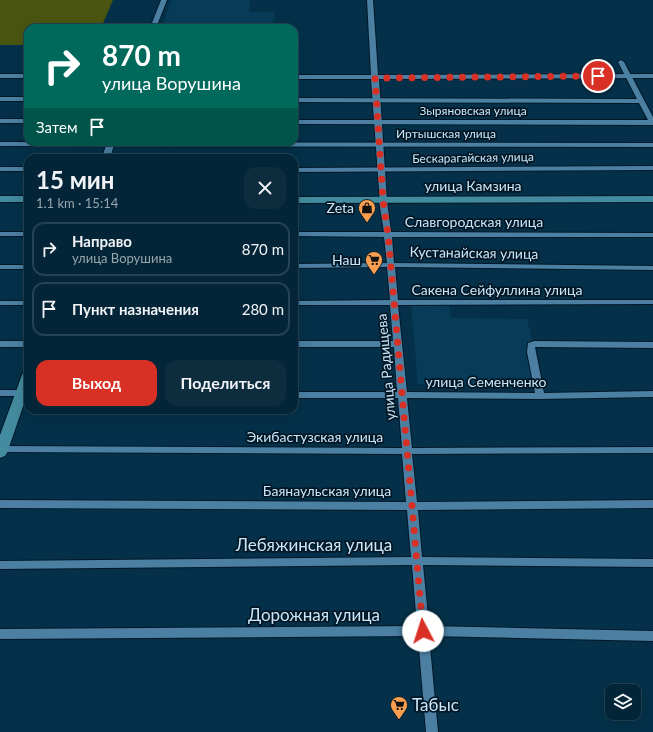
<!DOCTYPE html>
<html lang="ru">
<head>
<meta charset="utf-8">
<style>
  body { margin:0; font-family:Lato,sans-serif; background:#0d2d3f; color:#f1f3f6; height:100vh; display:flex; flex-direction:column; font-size:15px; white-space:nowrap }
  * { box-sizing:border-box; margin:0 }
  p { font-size:13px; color:#97a5ad }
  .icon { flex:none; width:22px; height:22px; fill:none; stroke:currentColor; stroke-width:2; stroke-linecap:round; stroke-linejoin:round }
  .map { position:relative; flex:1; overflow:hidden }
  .drawer { position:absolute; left:24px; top:154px; width:274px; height:260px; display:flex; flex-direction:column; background:#032537; border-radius:12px; box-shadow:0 4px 16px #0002,0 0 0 1px #244252 }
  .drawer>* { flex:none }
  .hud { position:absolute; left:24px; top:24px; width:274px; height:122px; border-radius:12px; box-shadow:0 4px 16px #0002,0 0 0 1px #244252; background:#00695c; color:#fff; overflow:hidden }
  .fabs { position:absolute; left:605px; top:684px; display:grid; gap:8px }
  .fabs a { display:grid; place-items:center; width:36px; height:36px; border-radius:8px; background:#032537; box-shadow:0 4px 16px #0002,0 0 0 1px #244252; font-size:20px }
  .pin { position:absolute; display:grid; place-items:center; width:34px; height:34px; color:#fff; margin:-17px; border:2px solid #fff; border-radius:50%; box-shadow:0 1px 4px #0007 }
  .me { position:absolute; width:44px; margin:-22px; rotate:355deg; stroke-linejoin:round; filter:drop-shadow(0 0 3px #0008) }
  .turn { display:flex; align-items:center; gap:14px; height:84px; padding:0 12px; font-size:18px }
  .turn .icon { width:52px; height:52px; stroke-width:2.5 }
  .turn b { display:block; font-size:28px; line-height:34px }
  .then { display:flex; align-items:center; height:38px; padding:0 12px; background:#0003; gap:8px; font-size:15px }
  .round { display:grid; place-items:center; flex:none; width:42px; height:42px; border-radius:12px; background:#0d2d3f }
  .headline { display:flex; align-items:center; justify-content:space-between; height:68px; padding:0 12px }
  h1 { font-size:24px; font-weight:700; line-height:30px }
  .button { display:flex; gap:8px; margin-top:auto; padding:8px 12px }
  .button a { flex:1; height:46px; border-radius:12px; background:#d93025; color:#fff; font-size:16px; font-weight:700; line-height:46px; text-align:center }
  .button a+a { background:#0d2d3f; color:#f1f3f6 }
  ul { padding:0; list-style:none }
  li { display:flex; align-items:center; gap:12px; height:54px; margin:0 8px 6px; padding:0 4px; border:2px solid #244252; border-radius:12px }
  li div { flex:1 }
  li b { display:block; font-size:15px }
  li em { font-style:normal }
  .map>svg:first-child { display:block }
  .built { fill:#073b57 }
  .green { fill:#495510 }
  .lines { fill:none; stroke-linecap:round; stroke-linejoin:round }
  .minor-casing { stroke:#001828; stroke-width:2 }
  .tertiary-casing { stroke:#001828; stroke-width:2 }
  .secondary-casing { stroke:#001828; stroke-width:2 }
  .minor { fill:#4b80a3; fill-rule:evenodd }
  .tertiary { fill:#4b80a3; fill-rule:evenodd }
  .secondary { fill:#438b9e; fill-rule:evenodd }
  .route { stroke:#d93025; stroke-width:7; stroke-dasharray:0 12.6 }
  .labels { text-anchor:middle; stroke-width:3.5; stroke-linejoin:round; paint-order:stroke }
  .far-street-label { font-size:12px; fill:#cbe6f9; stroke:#021725 }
  .street-label { font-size:14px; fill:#cbe6f9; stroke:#021725 }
  .poi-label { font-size:14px; fill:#cbe6f9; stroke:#021725; text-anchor:end }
  .near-street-label { font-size:17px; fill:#cbe6f9; stroke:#021725 }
  .near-poi-label { font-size:17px; fill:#cbe6f9; stroke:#021725; text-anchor:start }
</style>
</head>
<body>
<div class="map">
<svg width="653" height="732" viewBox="0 0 653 732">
  <rect width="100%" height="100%" fill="#043149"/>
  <g class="built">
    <path d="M171 0H250L249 12H275L273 28H162Z"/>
    <path d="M411 305H449L451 318 527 319 543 385 418 384Z"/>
  </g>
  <path class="green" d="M0 0H113L101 28H28V45H0Z"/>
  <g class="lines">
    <defs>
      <g id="minor">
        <path d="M621 60 624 62 653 117V125L294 124V120H648L639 103 294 102V98L637 99 618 62Z"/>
        <rect x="0" y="97" width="28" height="4"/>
        <rect x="0" y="119" width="28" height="4"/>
        <path d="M0 142 653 143V147L0 146Z"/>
        <path d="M653 166V170L294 172V168Z"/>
        <rect x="0" y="167" width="28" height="4"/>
        <path d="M380 199H386L387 201 391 232 653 233V237H392L394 263 653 266V270L395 267 398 300H653V304L398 305 407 392 535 393 527 352 528 343 534 341 653 342V348L535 347 544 393 653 391V397L540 399 407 398 412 448 653 447V453L412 454 417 502 653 500V508L418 510 422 557 653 559V567L423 565 429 626 653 631V641L429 636 438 732H426L418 636 0 639V629L417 626 412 565 0 569V561L411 557 407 510 0 508V500L406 502 402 454 0 452V446L402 448 398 398H294V392H397L394 347H294V341H393L390 305H294V301L390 300 387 267 294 268V264L387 263 384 237 294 236V232H384L379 201Z"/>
        <rect x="0" y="232" width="28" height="4"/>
        <rect x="0" y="265" width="28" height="4"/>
        <rect x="0" y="301" width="28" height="4"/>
        <rect x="0" y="341" width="28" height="6"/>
        <rect x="0" y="390" width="28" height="6"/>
      </g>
      <g id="tertiary">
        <path d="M161 0H167L156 28H150Z"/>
        <path d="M367 0H373L378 75 653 74V78L379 79 387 201 383 204 380 203 371 79H294V75H371Z"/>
        <rect x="0" y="74" width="28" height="4"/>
        <path d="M107 142H115L110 158H102Z"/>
      </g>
      <g id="secondary">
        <rect x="0" y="196" width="28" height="6"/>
        <path d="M653 196V202L294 203V197Z"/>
        <path d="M28 371V392L7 453 5 456 0 458V435L22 375 24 372Z"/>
      </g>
    </defs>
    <use href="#minor" class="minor-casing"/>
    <use href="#tertiary" class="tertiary-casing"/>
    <use href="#secondary" class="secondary-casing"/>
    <use href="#minor" class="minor"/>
    <use href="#tertiary" class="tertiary"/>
    <use href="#secondary" class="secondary"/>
  </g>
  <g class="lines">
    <path class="route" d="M423 631 388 234 383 201 375 78 598 76"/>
  </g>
  <defs>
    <symbol id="shop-pin" viewBox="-11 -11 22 30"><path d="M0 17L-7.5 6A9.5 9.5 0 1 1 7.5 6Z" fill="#fa9f50" stroke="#021725"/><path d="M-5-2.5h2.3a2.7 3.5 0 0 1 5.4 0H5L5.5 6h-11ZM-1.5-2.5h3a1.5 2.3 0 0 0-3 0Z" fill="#111"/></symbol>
    <symbol id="supermarket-pin" viewBox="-11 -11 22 30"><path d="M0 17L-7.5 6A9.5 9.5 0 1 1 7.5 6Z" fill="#fa9f50" stroke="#021725"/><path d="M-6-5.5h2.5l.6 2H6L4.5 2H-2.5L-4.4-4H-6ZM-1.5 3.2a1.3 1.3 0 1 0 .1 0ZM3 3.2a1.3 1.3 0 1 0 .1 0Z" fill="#111"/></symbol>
  </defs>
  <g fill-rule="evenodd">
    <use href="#shop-pin" x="357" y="198" width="20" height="27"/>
    <use href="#supermarket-pin" x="364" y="250" width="20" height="27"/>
    <use href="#supermarket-pin" x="389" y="695" width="20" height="27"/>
  </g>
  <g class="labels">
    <g class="far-street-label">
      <text x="473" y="115">Зыряновская улица</text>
      <text x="446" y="138">Иртышская улица</text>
      <text transform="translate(473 158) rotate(-1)" y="4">Бескарагайская улица</text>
    </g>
    <g class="street-label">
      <text x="473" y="191">улица Камзина</text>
      <text x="474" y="227">Славгородская улица</text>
      <text transform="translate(474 253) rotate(1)" y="5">Кустанайская улица</text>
      <text x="497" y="295">Сакена Сейфуллина улица</text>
      <text transform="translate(386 367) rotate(-95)" y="5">улица Радищева</text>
      <text x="486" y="387">улица Семенченко</text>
      <text x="315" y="442">Экибастузская улица</text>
      <text x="327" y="496">Баянаульская улица</text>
    </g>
    <g class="poi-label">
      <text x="354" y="213">Zeta</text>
      <text x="361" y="265">Наш</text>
    </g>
    <g class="near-street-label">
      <text x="314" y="551">Лебяжинская улица</text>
      <text x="314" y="621">Дорожная улица</text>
    </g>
    <g class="near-poi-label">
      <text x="412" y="711">Табыс</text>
    </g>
  </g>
</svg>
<div class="fabs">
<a><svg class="icon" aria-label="layers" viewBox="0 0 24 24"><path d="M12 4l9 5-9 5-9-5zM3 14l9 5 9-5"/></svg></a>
</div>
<div class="pin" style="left:598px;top:76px;background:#d93025"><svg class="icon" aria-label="arrive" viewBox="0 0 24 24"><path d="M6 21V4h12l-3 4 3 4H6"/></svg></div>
<svg class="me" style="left:423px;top:631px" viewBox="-20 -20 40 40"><circle r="19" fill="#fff"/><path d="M0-13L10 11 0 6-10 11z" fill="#d93025"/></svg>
<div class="hud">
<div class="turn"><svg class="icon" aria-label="right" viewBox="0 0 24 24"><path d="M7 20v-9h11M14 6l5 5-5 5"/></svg><div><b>870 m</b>улица Ворушина</div></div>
<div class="then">Затем<svg class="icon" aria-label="arrive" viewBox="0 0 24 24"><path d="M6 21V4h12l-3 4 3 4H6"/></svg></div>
</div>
<section class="drawer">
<div class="headline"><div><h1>15 мин</h1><p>1.1 km · 15:14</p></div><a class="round"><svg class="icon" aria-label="close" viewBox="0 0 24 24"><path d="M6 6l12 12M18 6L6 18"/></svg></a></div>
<ul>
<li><svg class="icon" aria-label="right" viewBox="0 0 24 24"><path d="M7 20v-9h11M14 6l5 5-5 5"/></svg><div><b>Направо</b><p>улица Ворушина</p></div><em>870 m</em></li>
<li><svg class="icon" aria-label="arrive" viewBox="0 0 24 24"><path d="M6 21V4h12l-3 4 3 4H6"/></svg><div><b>Пункт назначения</b></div><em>280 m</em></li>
</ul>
<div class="button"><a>Выход</a><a>Поделиться</a></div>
</section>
</div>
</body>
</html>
